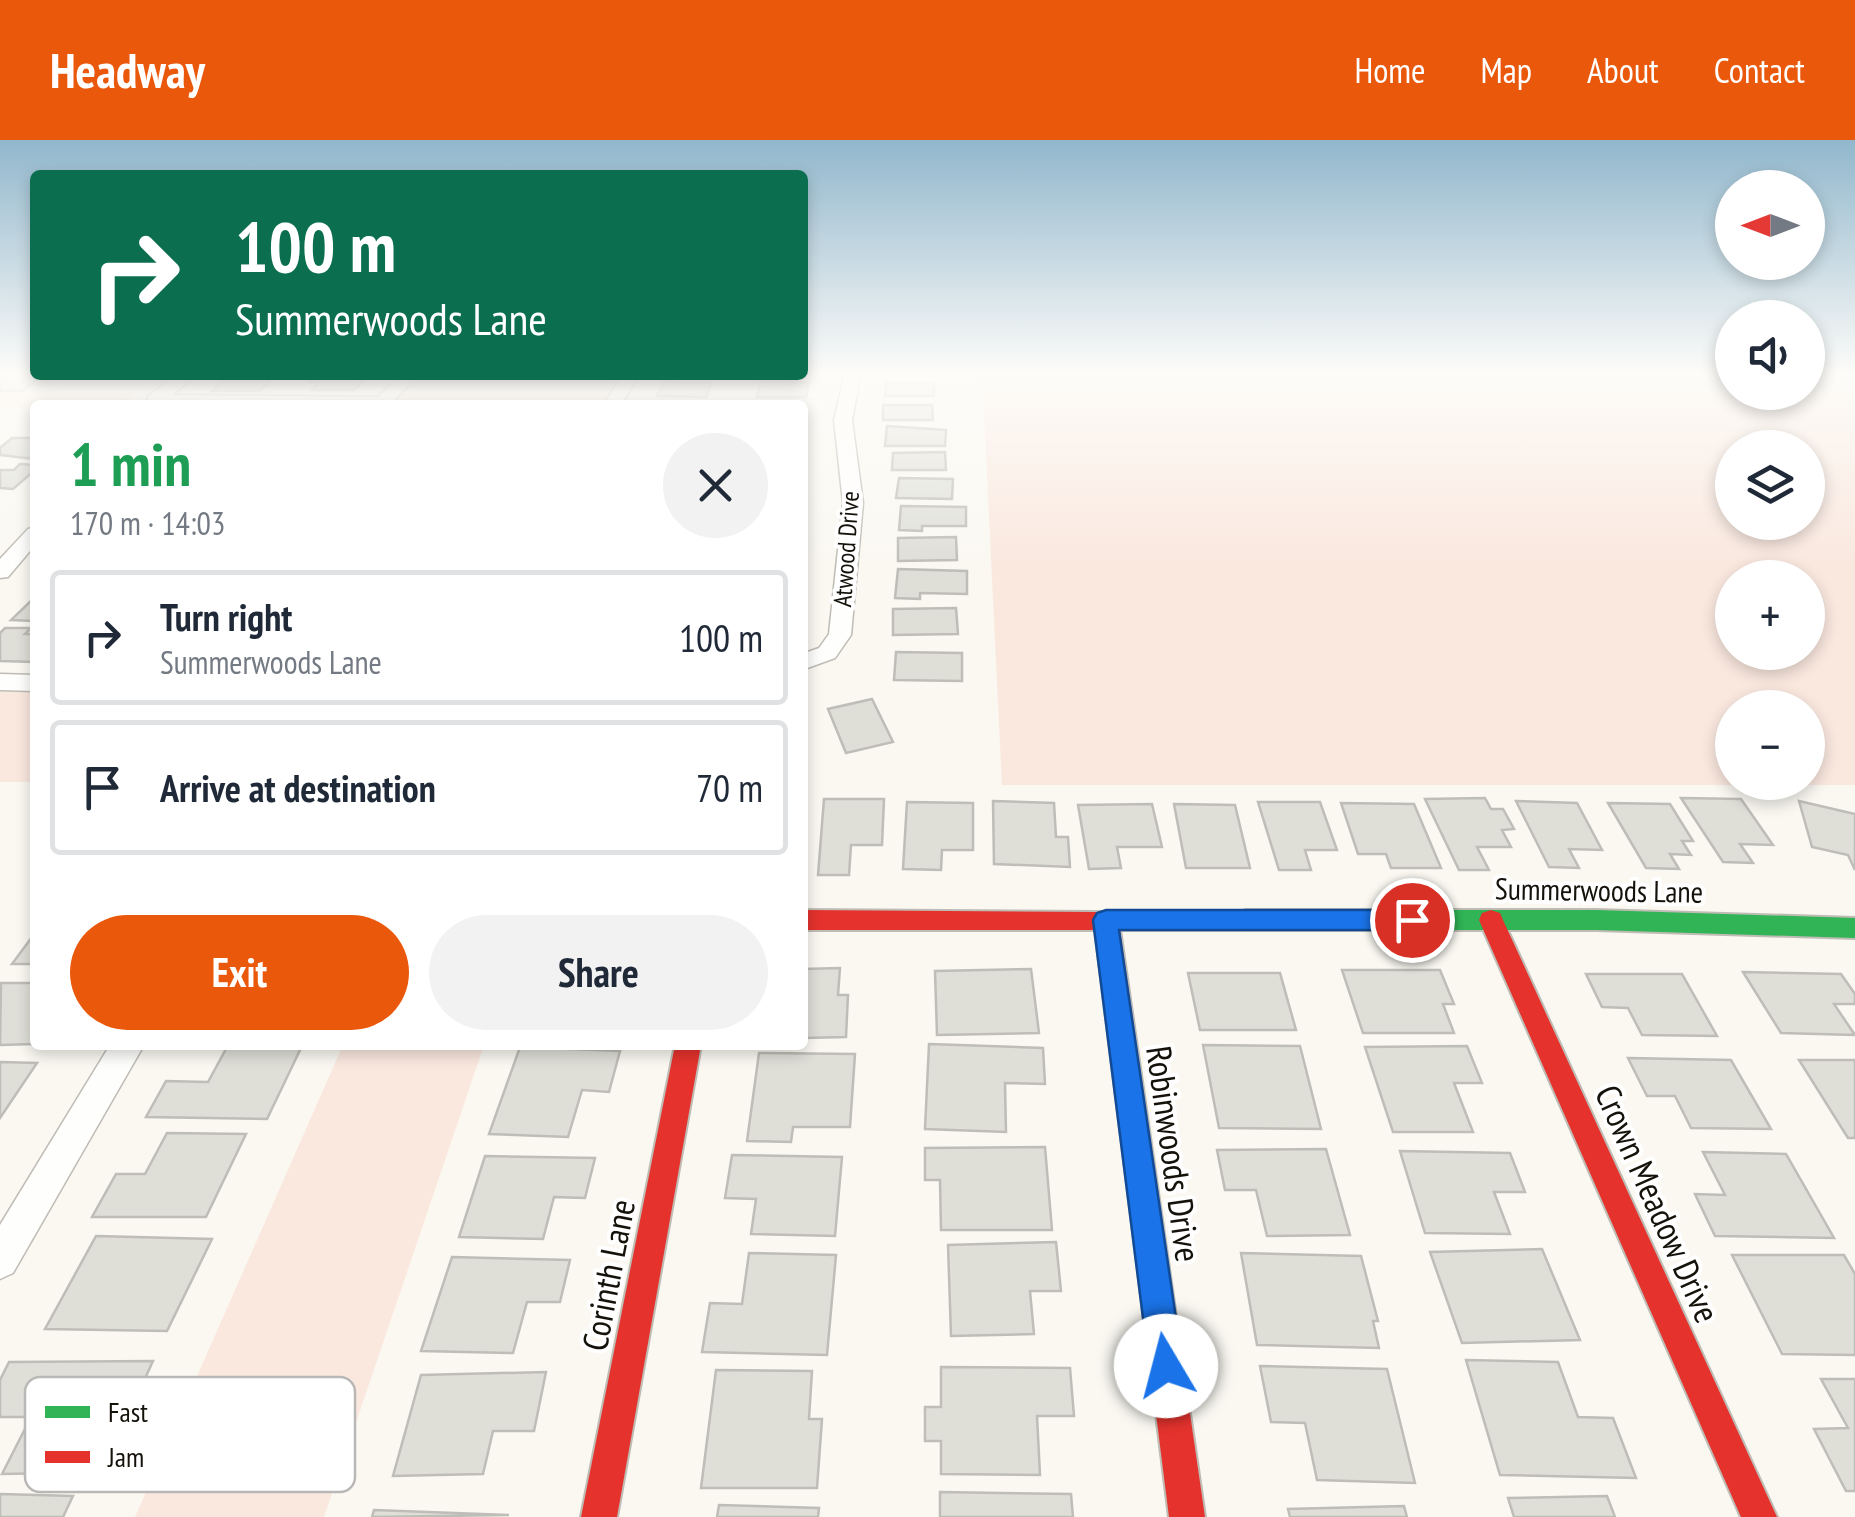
<!DOCTYPE html>
<html lang="en">
<head>
<meta charset="utf-8">
<style>
  body { margin:0; font-family:"PT Sans Narrow",sans-serif; background:#f2f2f3; color:#1f2937; height:100vh; display:flex; flex-direction:column; font-size:38px; white-space:nowrap }
  * { box-sizing:border-box; margin:0 }
  p { font-size:32px; color:#747a83 }
  .icon { flex:none; width:55px; height:55px; fill:none; stroke:currentColor; stroke-width:2; stroke-linecap:round; stroke-linejoin:round }
  .map { position:relative; flex:1; overflow:hidden }
  .details { position:absolute; left:30px; top:260px; width:778px; height:650px; display:flex; flex-direction:column; background:#fff; border-radius:10px; box-shadow:0 5px 15px #0003 }
  .details>* { flex:none }
  .guide { position:absolute; left:30px; top:30px; width:778px; height:210px; border-radius:10px; box-shadow:0 5px 15px #0003; background:#0b6e4f; color:#fff; overflow:hidden }
  .needle { width:65px; rotate:270deg }
  .buttons { position:absolute; left:1715px; top:30px; display:grid; gap:20px }
  .buttons a { display:grid; place-items:center; width:110px; height:110px; border-radius:50%; background:#fff; box-shadow:0 5px 15px #0003; font-size:50px }
  .pin { position:absolute; display:grid; place-items:center; width:85px; height:85px; color:#fff; margin:-42px; border:5px solid #fff; border-radius:50%; box-shadow:0 2px 10px #0007 }
  .me { position:absolute; width:110px; margin:-55px; rotate:352deg; stroke-linejoin:round; filter:drop-shadow(0 0 8px #0008) }
  .turn { display:flex; align-items:center; gap:35px; height:210px; padding:0 40px; font-size:45px }
  .turn .icon { width:130px; height:130px; stroke-width:2.5 }
  .turn b { display:block; font-size:70px; line-height:85px }
  .round { display:grid; place-items:center; flex:none; width:105px; height:105px; border-radius:52px; background:#f2f2f3 }
  .headline { display:flex; align-items:center; justify-content:space-between; height:170px; padding:0 40px }
  h1 { font-size:60px; font-weight:700; line-height:75px; color:#1e9e55 }
  .cta { display:flex; gap:20px; margin-top:auto; padding:20px 40px }
  .cta a { flex:1; height:115px; border-radius:60px; background:#ea580c; color:#fff; font-size:40px; font-weight:700; line-height:115px; text-align:center }
  .cta a+a { background:#f2f2f3; color:#1f2937 }
  ul { padding:0; list-style:none }
  li { display:flex; align-items:center; gap:30px; height:135px; margin:0 20px 15px; padding:0 20px; border:5px solid #e0e1e3; border-radius:10px }
  li div { flex:1 }
  li b { display:block; font-size:38px }
  li em { font-style:normal }
  header { display:flex; align-items:center; gap:60px; box-sizing:border-box; height:140px; padding:0 50px; background:#ea580c; color:#fff }
  header strong { font-size:48px }
  nav { display:flex; gap:55px; margin-inline-start:auto; font-size:35px }
  .map>svg:first-child { display:block }
  .green { fill:#fae8df; fill-rule:evenodd }
  .building { fill:#dfdfd8; stroke:#bebdb7; stroke-width:2.5 }
  .lines { fill:none; stroke-linecap:round; stroke-linejoin:round }
  .street-casing { stroke:#bebcb4; stroke-width:3 }
  .fast-casing { stroke:#bebcb4; stroke-width:4 }
  .jam-casing { stroke:#bebcb4; stroke-width:4 }
  .street { fill:#fefefd; fill-rule:evenodd }
  .fast { fill:#30b455; fill-rule:evenodd }
  .jam { fill:#e5322d; fill-rule:evenodd }
  .route { fill:#1a73e8; stroke:#114b97; stroke-width:2.5 }
  .labels { text-anchor:middle; stroke-width:8; stroke-linejoin:round; paint-order:stroke }
  .far-street-label { font-size:25px; fill:#15120b; stroke:#fff }
  .street-label { font-size:30px; fill:#15120b; stroke:#fff }
  .near-street-label { font-size:35px; fill:#15120b; stroke:#fff }
  .key { fill:#fff; stroke:#b9b8b6; stroke-width:2.5 }
  .key-label { font-size:28px; fill:#15120b }
</style>
</head>
<body>
<header>
<strong>Headway</strong>
<nav><a>Home</a><a>Map</a><a>About</a><a>Contact</a></nav>
</header>
<div class="map">
<svg width="1855" height="1377" viewBox="0 0 1855 1377">
  <rect width="100%" height="100%" fill="#faf8f1"/>
  <g class="green">
    <path d="M982 233H1732V252H1808V233H1855V645H1002ZM1732 308H1808V382H1732ZM1732 438H1808V512H1732ZM1732 568H1808V642H1732Z"/>
    <path d="M420 235H619L601 265H391Z"/>
    <path d="M0 251 137 253 121 265 0 268Z"/>
    <rect x="0" y="552" width="35" height="90"/>
    <path d="M343 905H484L324 1377H135Z"/>
  </g>
  <g class="building">
    <path d="M7 234H35L43 235 22 251H0V239Z"/>
    <path d="M229 235 246 236H275L260 251H212Z"/>
    <path d="M316 235 349 236 368 235 355 250H312L319 242H310Z"/>
    <path d="M664 242 712 243 706 257 657 256Z"/>
    <path d="M760 242H809L806 257H757Z"/>
    <path d="M886 243H934V256H885Z"/>
    <path d="M883 265H932L933 280H883Z"/>
    <path d="M887 286 946 290 945 306H885Z"/>
    <path d="M12 298H35V319L0 315V308Z"/>
    <path d="M945 312 946 330H892L893 313Z"/>
    <path d="M20 324 35 325V330L13 349 0 348V330H14Z"/>
    <path d="M899 338 953 339 952 359 896 358Z"/>
    <path d="M901 366 966 367V386H922V391L899 390Z"/>
    <path d="M956 397 957 420 898 421V398Z"/>
    <path d="M898 429 967 431V454L920 453V459L895 458Z"/>
    <path d="M35 457V481L11 480Z"/>
    <path d="M956 468 958 494 893 495V469Z"/>
    <path d="M5 488H31L25 494H35V522L0 521V493Z"/>
    <path d="M896 512 962 513V541L894 540Z"/>
    <path d="M872 559 893 602 846 613 828 569Z"/>
    <path d="M1485 658 1491 669H1503L1514 689 1502 690 1511 707H1477L1489 730H1459L1425 659Z"/>
    <path d="M1681 658 1741 659 1773 705 1740 704 1753 723 1723 722Z"/>
    <path d="M824 659H884L882 705H851L849 735H818Z"/>
    <path d="M993 661 1054 663 1056 697H1068L1070 727 994 724Z"/>
    <path d="M1516 661 1577 663 1602 710 1569 709 1579 728 1549 727Z"/>
    <path d="M1799 661 1855 674V730L1848 715 1812 707Z"/>
    <path d="M907 662 973 663V710H942L941 730 903 729Z"/>
    <path d="M1258 662H1320L1337 710H1305L1311 730H1279Z"/>
    <path d="M1341 663 1414 664 1441 728H1391L1386 714H1358Z"/>
    <path d="M1608 663 1670 664 1693 701H1682L1691 715 1670 714 1679 729 1646 728Z"/>
    <path d="M1152 664 1162 707H1117L1121 728 1089 729 1078 665Z"/>
    <path d="M1174 664 1235 665 1250 728H1186Z"/>
    <path d="M35 793V824H12Z"/>
    <path d="M840 828 838 855H848L846 897 802 898V829Z"/>
    <path d="M1031 829 1039 893 937 895 935 831Z"/>
    <path d="M1342 830H1440L1454 864H1443L1454 893H1363Z"/>
    <path d="M1743 832 1841 834 1855 854V864H1834L1855 895 1781 893Z"/>
    <path d="M1188 833H1280L1296 890H1200Z"/>
    <path d="M1586 834H1682L1717 896 1642 895 1628 868 1602 867Z"/>
    <path d="M1 843H35V904L0 905Z"/>
    <path d="M929 904 1043 908 1045 944 1005 943 1006 992 925 989Z"/>
    <path d="M1203 905 1300 906 1321 989 1219 988Z"/>
    <path d="M1467 906 1482 943H1454L1473 992H1393L1365 907Z"/>
    <path d="M227 907 301 908 267 979 146 977 166 941 208 942Z"/>
    <path d="M520 907 620 911 609 952 582 950 568 997 489 994Z"/>
    <path d="M759 913 855 914 850 987H793L791 1002 747 1001Z"/>
    <path d="M1628 918 1731 920 1771 989 1691 988 1675 956H1647Z"/>
    <path d="M1799 920H1855V998H1848Z"/>
    <path d="M0 922 37 923 0 978Z"/>
    <path d="M167 993 246 994 206 1077H92L116 1034H145Z"/>
    <path d="M1045 1007 1052 1090H941L940 1040H925V1008Z"/>
    <path d="M1326 1009 1350 1095 1267 1096 1256 1050H1225L1217 1010Z"/>
    <path d="M1400 1011 1510 1013 1525 1052H1494L1510 1094 1425 1093Z"/>
    <path d="M1703 1012 1786 1014 1834 1098 1715 1096 1695 1054 1725 1055Z"/>
    <path d="M732 1015 842 1017 835 1096 751 1094 756 1059 725 1058Z"/>
    <path d="M485 1016 595 1018 585 1058 554 1057 543 1099 459 1097Z"/>
    <path d="M96 1096 212 1099 167 1191 45 1189Z"/>
    <path d="M1056 1102 1061 1151H1030L1034 1194 951 1196 948 1105Z"/>
    <path d="M1542 1109 1580 1200 1462 1203 1430 1112Z"/>
    <path d="M749 1113 836 1115 827 1215 702 1212 710 1163 742 1164Z"/>
    <path d="M1241 1113 1361 1116 1378 1181H1373L1379 1208 1257 1205Z"/>
    <path d="M1732 1115H1844L1855 1134V1215L1782 1214Z"/>
    <path d="M452 1117 570 1120 560 1162H527L513 1213 421 1211Z"/>
    <path d="M1466 1220 1558 1222 1578 1277 1613 1278 1636 1338 1500 1335Z"/>
    <path d="M153 1221 130 1271H143L116 1332 2 1334 31 1277H0V1240L9 1222Z"/>
    <path d="M1260 1226 1387 1229 1415 1343 1317 1340 1305 1283 1271 1282Z"/>
    <path d="M941 1227 1070 1228 1074 1276H1037L1040 1335 941 1334V1301H925V1267H941Z"/>
    <path d="M716 1230 812 1231 809 1279H822L817 1348H701Z"/>
    <path d="M546 1232 534 1291H493L483 1334 393 1336 421 1235Z"/>
    <path d="M1821 1239H1855V1351H1846L1814 1289 1848 1288Z"/>
    <path d="M940 1352 1071 1354 1073 1377H940Z"/>
    <path d="M0 1354 73 1356 63 1377H0Z"/>
    <path d="M1607 1356 1615 1377H1514L1508 1358Z"/>
    <path d="M719 1365 819 1368 818 1377H717Z"/>
    <path d="M1404 1366 1407 1377H1290L1288 1369Z"/>
    <path d="M374 1370 509 1375 372 1377Z"/>
  </g>
  <g class="lines">
    <defs>
      <g id="street">
        <path d="M845 233H861L852 280 863 363 851 495 835 518 802 530V514L819 508 829 494 843 363 834 280Z"/>
        <path d="M178 235H197L172 255 378 257 401 235H418L390 265H147L148 256Z"/>
        <path d="M623 235H639L621 265H603Z"/>
        <path d="M35 387V405L8 437 0 438V419L28 389Z"/>
        <path d="M0 534 35 535V551L0 550Z"/>
        <path d="M110 905H144L13 1133 0 1139V1085Z"/>
      </g>
      <path id="fast" d="M1246 770H1597L1855 778V798L1597 790H1246L1237 787 1234 780 1237 773Z"/>
      <g id="jam">
        <path d="M802 770 1255 773 1258 780 1255 787 1246 790H1120L1205 1377H1169L1095 790H802Z"/>
        <path d="M1491 770 1500 773 1503 780 1777 1377H1741L1479 780 1482 773Z"/>
        <path d="M675 905H701L617 1377H581Z"/>
      </g>
    </defs>
    <use href="#street" class="street-casing"/>
    <use href="#fast" class="fast-casing"/>
    <use href="#jam" class="jam-casing"/>
    <use href="#street" class="street"/>
    <use href="#fast" class="fast"/>
    <use href="#jam" class="jam"/>
  </g>
  <linearGradient id="sky" x2="0" y2="1"><stop stop-color="#91b7cc"/><stop offset="0.55" stop-color="#fdfcf9"/><stop offset="1" stop-color="#fdfcf9" stop-opacity="0"/></linearGradient>
  <rect width="1855" height="425" fill="url(#sky)"/>
  <path class="route" d="M1106 770H1412L1420 773 1424 780 1420 787 1412 790H1119L1183 1226 1178 1237 1166 1242 1154 1237 1149 1226 1093 780 1097 773Z"/>
  <g class="labels">
    <g class="far-street-label">
      <text transform="translate(846 409) rotate(-86)" y="9">Atwood Drive</text>
    </g>
    <g class="street-label">
      <text transform="translate(1599 751) rotate(1)" y="10">Summerwoods Lane</text>
    </g>
    <g class="near-street-label">
      <text transform="translate(1173 1014) rotate(82)" y="12">Robinwoods Drive</text>
      <text transform="translate(1657 1064) rotate(66)" y="12">Crown Meadow Drive</text>
      <text transform="translate(609 1135) rotate(-79)" y="12">Corinth Lane</text>
    </g>
  </g>
  <rect x="25" y="1237" width="330" height="115" rx="15" class="key"/>
  <rect x="45" y="1266" width="45" height="12" fill="#30b455"/>
  <rect x="45" y="1311" width="45" height="12" fill="#e5322d"/>
  <g class="key-label">
    <text x="108" y="1282">Fast</text>
    <text x="108" y="1327">Jam</text>
  </g>
</svg>
<div class="buttons">
<a><svg class="needle" viewBox="-14 -14 28 28"><path d="M0-13l5 13h-10z" fill="#e53935"/><path d="M0 13l5-13h-10z" fill="#747a83"/></svg></a>
<a><svg class="icon" aria-label="sound" viewBox="0 0 24 24"><path d="M4 9h4l5-4v14l-5-4H4zM17 9q2 3 0 6"/></svg></a>
<a><svg class="icon" aria-label="layers" viewBox="0 0 24 24"><path d="M12 4l9 5-9 5-9-5zM3 14l9 5 9-5"/></svg></a>
<a>+</a>
<a>−</a>
</div>
<div class="pin" style="left:1412px;top:780px;background:#d93025"><svg class="icon" aria-label="arrive" viewBox="0 0 24 24"><path d="M6 21V4h12l-3 4 3 4H6"/></svg></div>
<svg class="me" style="left:1166px;top:1226px" viewBox="-20 -20 40 40"><circle r="19" fill="#fff"/><path d="M0-13L10 11 0 6-10 11z" fill="#1a73e8"/></svg>
<div class="guide">
<div class="turn"><svg class="icon" aria-label="right" viewBox="0 0 24 24"><path d="M7 20v-9h11M14 6l5 5-5 5"/></svg><div><b>100 m</b>Summerwoods Lane</div></div>
</div>
<section class="details">
<div class="headline"><div><h1>1 min</h1><p>170 m · 14:03</p></div><a class="round"><svg class="icon" aria-label="close" viewBox="0 0 24 24"><path d="M6 6l12 12M18 6L6 18"/></svg></a></div>
<ul>
<li><svg class="icon" aria-label="right" viewBox="0 0 24 24"><path d="M7 20v-9h11M14 6l5 5-5 5"/></svg><div><b>Turn right</b><p>Summerwoods Lane</p></div><em>100 m</em></li>
<li><svg class="icon" aria-label="arrive" viewBox="0 0 24 24"><path d="M6 21V4h12l-3 4 3 4H6"/></svg><div><b>Arrive at destination</b></div><em>70 m</em></li>
</ul>
<div class="cta"><a>Exit</a><a>Share</a></div>
</section>
</div>
</body>
</html>
